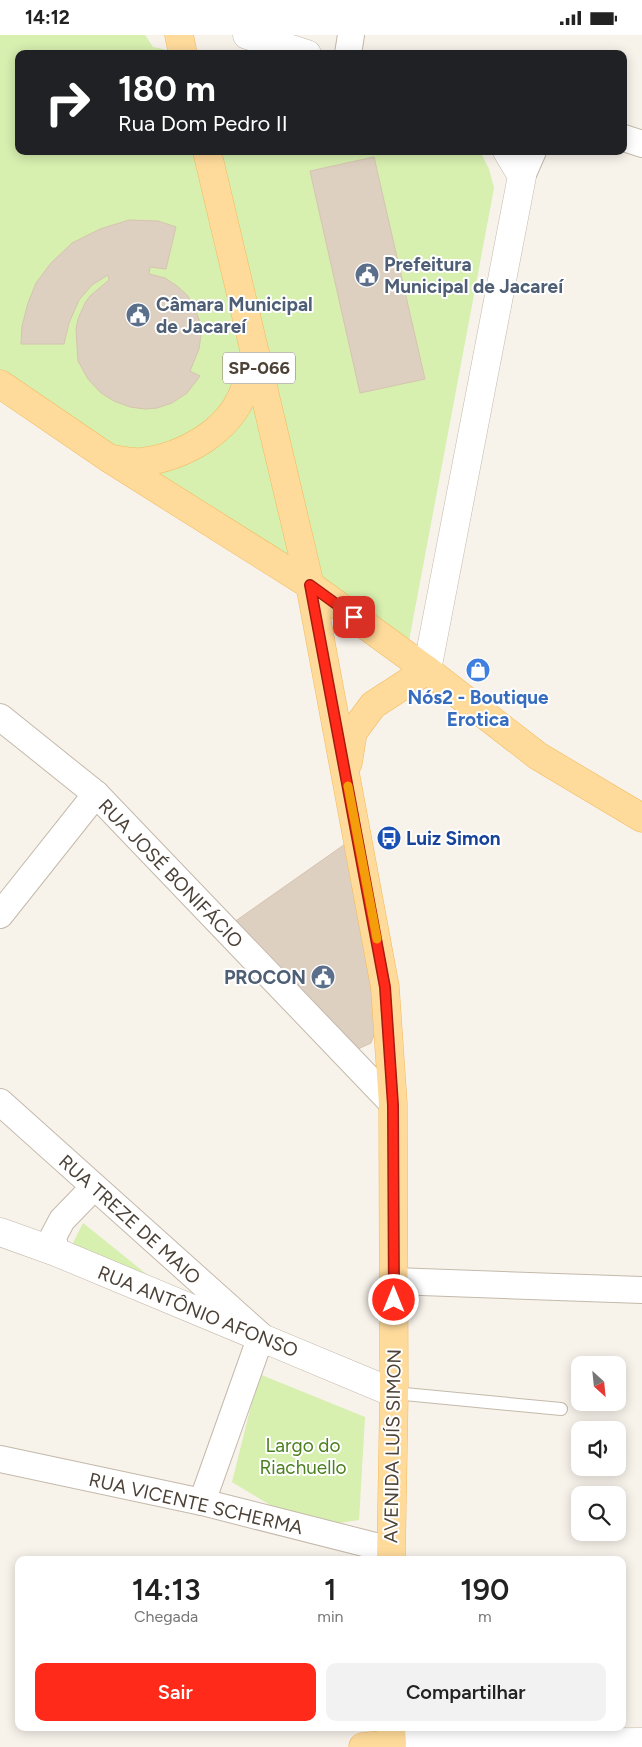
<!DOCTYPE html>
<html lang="pt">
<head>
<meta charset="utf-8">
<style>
  body { margin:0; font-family:Figtree,sans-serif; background:#f2f2f2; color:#222; height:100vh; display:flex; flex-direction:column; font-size:19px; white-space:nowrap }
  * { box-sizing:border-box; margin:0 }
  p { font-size:16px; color:#767676 }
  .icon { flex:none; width:28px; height:28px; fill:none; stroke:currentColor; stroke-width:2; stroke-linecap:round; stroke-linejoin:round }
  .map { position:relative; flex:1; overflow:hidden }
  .side { position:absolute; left:15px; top:1521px; width:611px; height:175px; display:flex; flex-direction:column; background:#fff; border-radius:10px; box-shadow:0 2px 12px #0003 }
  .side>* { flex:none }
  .banner { position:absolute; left:15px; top:15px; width:612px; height:105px; border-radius:10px; box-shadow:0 2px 12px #0003; background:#202124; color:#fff; overflow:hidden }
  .needle { width:32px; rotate:153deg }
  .tools { position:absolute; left:571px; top:1321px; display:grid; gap:10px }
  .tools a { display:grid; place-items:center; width:55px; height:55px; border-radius:10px; background:#fff; box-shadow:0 2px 12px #0003; font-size:25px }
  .pin { position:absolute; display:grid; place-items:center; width:42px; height:42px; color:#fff; margin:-21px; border-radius:10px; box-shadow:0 2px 8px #0006 }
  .me { position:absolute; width:55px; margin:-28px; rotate:0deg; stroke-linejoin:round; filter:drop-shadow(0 0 4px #0008) }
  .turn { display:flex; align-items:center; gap:18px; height:105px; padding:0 20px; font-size:22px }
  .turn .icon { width:65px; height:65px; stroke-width:2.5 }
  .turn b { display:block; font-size:35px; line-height:42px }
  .eta { display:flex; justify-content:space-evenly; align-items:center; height:85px; text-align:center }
  .eta b { font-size:30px; font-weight:600; line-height:35px }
  .cta { display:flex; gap:10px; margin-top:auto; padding:10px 20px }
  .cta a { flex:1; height:58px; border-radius:10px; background:#ff2a19; color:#fff; font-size:20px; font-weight:600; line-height:58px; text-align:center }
  .cta a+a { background:#f2f2f2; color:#222 }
  .status { display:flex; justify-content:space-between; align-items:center; height:35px; padding:0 25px; background:#fff; direction:ltr }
  .status svg { height:14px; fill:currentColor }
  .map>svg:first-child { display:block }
  .green { fill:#d7efaf }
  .building { fill:#ddd0c1; stroke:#d6c4b0 }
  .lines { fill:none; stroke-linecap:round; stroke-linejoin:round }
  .service-casing { stroke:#c4b9ab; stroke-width:14 }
  .minor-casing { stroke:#c4b9ab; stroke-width:28 }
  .tertiary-casing { stroke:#c4b9ab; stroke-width:29 }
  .primary-casing { stroke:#f2ba5d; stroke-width:29 }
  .service { stroke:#fff; stroke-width:12 }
  .minor { stroke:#fff; stroke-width:26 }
  .tertiary { stroke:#fff; stroke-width:28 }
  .primary { stroke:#ffdb9b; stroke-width:28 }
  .route-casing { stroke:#a61b10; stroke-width:12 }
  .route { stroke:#ff2a19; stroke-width:9 }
  .slow { stroke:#f59e0b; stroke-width:9 }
  .labels { text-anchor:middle; stroke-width:4; stroke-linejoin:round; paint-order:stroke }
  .shield { fill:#fff; stroke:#827b73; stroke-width:1 }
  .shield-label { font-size:18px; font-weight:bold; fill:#4c4237 }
  .service-label { font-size:19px; font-weight:bold; fill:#4e5e75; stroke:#fff; text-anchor:start }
  .shop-label { font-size:19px; font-weight:bold; fill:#366cbe; stroke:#fff }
  .transit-label { font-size:19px; font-weight:bold; fill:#164399; stroke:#fff; text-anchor:start }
  .street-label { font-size:19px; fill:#4c4237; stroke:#fff }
  .park-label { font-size:19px; fill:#4c8020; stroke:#fff }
</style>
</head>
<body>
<div class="status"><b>14:12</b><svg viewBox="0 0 49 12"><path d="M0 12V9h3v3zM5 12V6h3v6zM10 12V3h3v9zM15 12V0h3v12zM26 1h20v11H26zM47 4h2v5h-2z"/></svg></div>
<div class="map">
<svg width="642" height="1712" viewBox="0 0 642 1712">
  <rect width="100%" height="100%" fill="#f7f2ea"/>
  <g class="green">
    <path d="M0 0H145L153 12 186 19H19V116H480L489 134 494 153 408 611 0 338Z"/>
    <path d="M83 1188 155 1246 78 1224 73 1208Z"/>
    <path d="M259 1339 365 1382 359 1485 326 1490 283 1478 232 1447Z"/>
  </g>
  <g class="building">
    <path d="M374 122 425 344 360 358 310 136Z"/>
    <path d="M129 185 158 186 176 192 166 234 150 232 149 239 165 243 177 251 188 261 195 274 200 287 201 300 199 314 190 336 200 341 187 358 172 368 157 373 145 374 130 372 114 366 101 358 88 344 78 326 76 294 78 284 85 268 90 261 109 245 108 240 92 250 79 265 69 288 64 309H21L22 291 28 268 36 248 51 228 72 208 100 194Z"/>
    <path d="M348 807 377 992 371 1008 358 1014 227 892Z"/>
  </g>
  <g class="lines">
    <defs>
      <path id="service" d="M394 1358 561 1374"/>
      <g id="minor">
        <path d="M348 19 351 0"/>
        <path d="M624 103 642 109"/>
        <path d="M522 141 533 116"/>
        <path d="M0 682 96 759 393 1069"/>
        <path d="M0 880 96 759"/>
        <path d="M0 1067 261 1301 202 1467"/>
        <path d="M56 1217 53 1202 62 1185 94 1152"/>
        <path d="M394 1246 642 1255"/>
        <path d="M0 1424 202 1467 391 1515"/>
      </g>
      <g id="tertiary">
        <path d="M247 0 307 19"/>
        <path d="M427 635 522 141 507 116"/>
        <path d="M0 1197 56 1217 394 1358"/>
        <path d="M392 1709 642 1707"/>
      </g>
      <g id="primary">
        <path d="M179 0 183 19"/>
        <path d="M207 116 310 550 385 952 393 1069 394 1358 391 1525"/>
        <path d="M0 349 110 424 310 550 427 635 538 721 642 783"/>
        <path d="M111 424C121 425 132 428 142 427 183 422 229 397 244 356 249 344 251 332 255 319"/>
        <path d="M348 728 353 697 373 670 427 635"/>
        <path d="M363 1712 392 1709 391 1692"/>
      </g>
    </defs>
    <use href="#service" class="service-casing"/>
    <use href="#minor" class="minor-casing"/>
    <use href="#tertiary" class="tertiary-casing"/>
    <use href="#primary" class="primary-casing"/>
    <use href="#service" class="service"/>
    <use href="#minor" class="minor"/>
    <use href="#tertiary" class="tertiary"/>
    <use href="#primary" class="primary"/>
  </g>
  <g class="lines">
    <defs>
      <path id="route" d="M354 582 310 550 385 952 393 1070 394 1265"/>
    </defs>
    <use href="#route" class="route-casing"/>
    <use href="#route" class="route"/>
    <path class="slow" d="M348 751 377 904"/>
  </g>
  <defs>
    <symbol id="civic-disc" viewBox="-11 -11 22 22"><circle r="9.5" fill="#5c6f8a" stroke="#fff"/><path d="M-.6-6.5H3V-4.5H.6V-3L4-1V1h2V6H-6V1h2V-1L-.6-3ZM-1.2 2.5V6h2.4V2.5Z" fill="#fff"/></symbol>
    <symbol id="shop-disc" viewBox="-11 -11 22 22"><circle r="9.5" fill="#3f7fe0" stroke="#fff"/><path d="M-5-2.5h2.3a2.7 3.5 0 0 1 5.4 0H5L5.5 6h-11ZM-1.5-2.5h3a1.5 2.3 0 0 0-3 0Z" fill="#fff"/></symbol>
    <symbol id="bus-disc" viewBox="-11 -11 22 22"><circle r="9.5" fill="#1a4fb4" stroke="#fff"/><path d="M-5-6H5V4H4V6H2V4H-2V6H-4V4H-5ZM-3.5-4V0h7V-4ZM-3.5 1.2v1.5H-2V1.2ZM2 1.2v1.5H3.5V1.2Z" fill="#fff"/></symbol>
  </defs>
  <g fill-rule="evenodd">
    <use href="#civic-disc" x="353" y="226" width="28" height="28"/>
    <use href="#civic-disc" x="124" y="266" width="28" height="28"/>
    <use href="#shop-disc" x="464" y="621" width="28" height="28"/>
    <use href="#bus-disc" x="375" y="789" width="28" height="28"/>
    <use href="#civic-disc" x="309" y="928" width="28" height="28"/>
  </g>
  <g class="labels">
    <rect class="shield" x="223" y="317.5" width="72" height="31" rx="4"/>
    <g class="shield-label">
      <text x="259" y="339">SP-066</text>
    </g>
    <g class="service-label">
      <text x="384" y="236">Prefeitura<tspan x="384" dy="22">Municipal de Jacareí</tspan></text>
      <text x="156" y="276">Câmara Municipal<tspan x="156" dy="22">de Jacareí</tspan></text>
      <text x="306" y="949" text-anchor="end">PROCON</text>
    </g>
    <g class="shop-label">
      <text x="478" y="669">Nós2 - Boutique<tspan x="478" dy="22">Erotica</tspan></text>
    </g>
    <g class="transit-label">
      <text x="406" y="810">Luiz Simon</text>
    </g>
    <g class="street-label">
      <text transform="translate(171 838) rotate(46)" y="7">RUA JOSÉ BONIFÁCIO</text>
      <text transform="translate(130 1184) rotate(42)" y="7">RUA TREZE DE MAIO</text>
      <text transform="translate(198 1276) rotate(22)" y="7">RUA ANTÔNIO AFONSO</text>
      <text transform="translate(392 1411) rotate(-89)" y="7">AVENIDA LUÍS SIMON</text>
      <text transform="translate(196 1468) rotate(13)" y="7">RUA VICENTE SCHERMA</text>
    </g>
    <g class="park-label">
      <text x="303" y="1417">Largo do<tspan x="303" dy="22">Riachuello</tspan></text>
    </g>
  </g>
</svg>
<div class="tools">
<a><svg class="needle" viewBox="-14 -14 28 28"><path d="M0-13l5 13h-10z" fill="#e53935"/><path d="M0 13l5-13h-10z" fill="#767676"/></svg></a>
<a><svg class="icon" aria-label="sound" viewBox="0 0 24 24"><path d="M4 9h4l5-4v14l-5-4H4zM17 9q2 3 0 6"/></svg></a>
<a><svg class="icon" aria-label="search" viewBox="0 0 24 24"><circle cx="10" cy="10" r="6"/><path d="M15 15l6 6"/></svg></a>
</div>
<div class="pin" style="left:354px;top:582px;background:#d93025"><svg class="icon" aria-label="arrive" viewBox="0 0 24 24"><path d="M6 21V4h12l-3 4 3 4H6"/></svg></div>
<svg class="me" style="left:394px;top:1265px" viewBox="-20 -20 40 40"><circle r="17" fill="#ff2a19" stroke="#fff" stroke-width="3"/><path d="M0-11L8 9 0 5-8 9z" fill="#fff"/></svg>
<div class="banner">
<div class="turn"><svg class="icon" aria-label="right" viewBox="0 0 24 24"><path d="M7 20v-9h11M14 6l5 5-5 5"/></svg><div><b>180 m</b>Rua Dom Pedro II</div></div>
</div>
<section class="side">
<div class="eta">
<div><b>14:13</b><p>Chegada</p></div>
<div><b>1</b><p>min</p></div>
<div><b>190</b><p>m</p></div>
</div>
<div class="cta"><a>Sair</a><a>Compartilhar</a></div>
</section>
</div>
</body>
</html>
